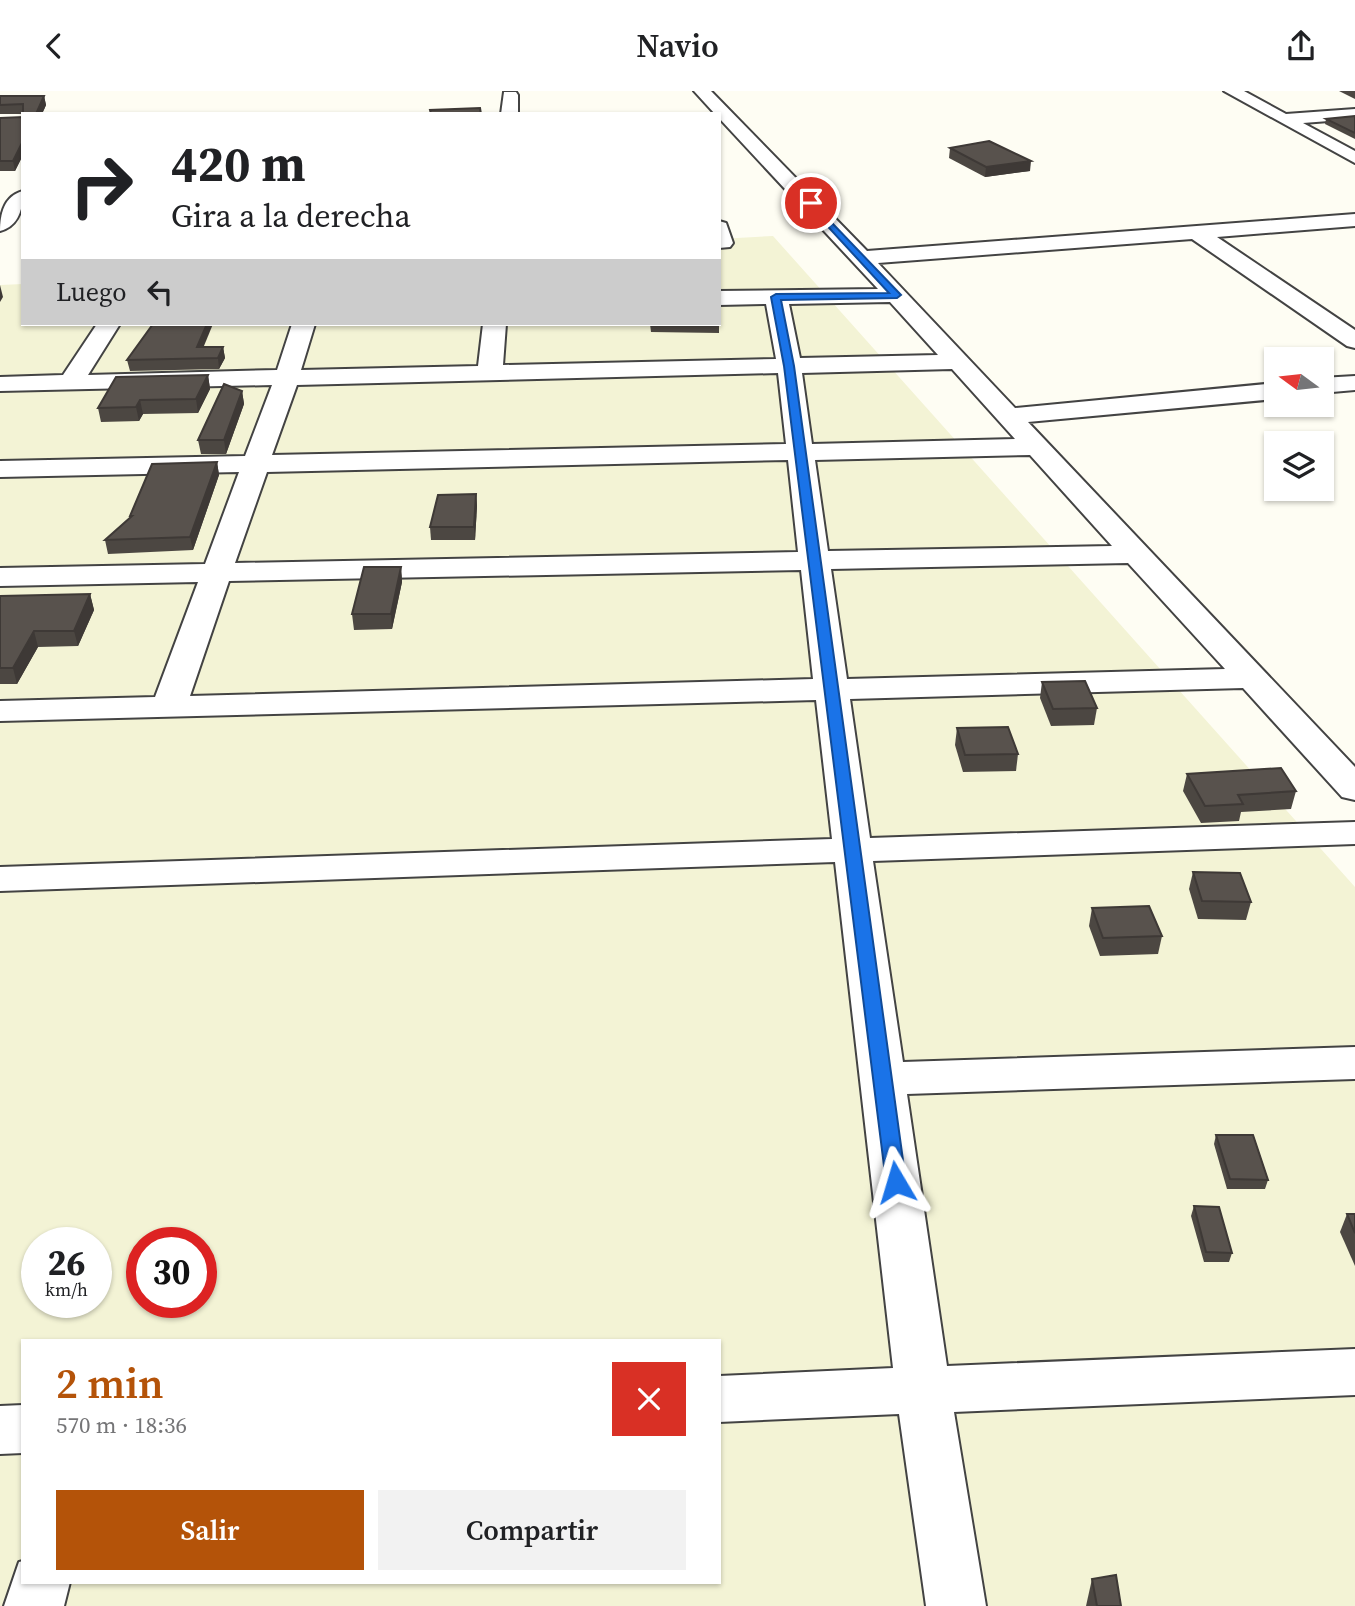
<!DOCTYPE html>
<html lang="es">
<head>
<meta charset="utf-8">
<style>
  body { margin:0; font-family:"Source Serif 4",serif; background:#f2f2f2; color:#202124; height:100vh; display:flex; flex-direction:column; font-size:26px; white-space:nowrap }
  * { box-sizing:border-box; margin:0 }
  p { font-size:23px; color:#757577 }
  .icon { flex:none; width:38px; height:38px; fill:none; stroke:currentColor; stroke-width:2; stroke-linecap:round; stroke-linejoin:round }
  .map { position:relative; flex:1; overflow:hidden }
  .details { position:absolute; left:21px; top:1248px; width:700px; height:245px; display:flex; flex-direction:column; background:#fff; border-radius:0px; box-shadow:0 2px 5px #0004 }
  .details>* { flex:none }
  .top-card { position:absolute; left:21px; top:21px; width:700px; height:214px; border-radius:0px; box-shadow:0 2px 5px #0004; background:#fff; color:#202124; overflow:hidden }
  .needle { width:46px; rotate:285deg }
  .tools { position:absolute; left:1264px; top:256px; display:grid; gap:14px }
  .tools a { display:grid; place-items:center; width:70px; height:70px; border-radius:0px; background:#fff; box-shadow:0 2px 5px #0004; font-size:35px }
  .speed { position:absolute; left:21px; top:1136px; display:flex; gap:14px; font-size:35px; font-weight:700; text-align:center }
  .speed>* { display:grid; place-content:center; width:91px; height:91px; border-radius:50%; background:#fff; box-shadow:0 2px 5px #0004; line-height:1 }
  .speed small { font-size:18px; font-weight:400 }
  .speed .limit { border:10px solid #d22; background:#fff; color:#111 }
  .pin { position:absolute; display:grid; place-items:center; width:60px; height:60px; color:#fff; margin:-30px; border:4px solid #fff; border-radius:50%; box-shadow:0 2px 7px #0007 }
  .me { position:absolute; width:77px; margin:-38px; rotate:353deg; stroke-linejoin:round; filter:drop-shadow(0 0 5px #0008) }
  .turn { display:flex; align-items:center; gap:24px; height:147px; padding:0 35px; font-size:32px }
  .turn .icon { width:91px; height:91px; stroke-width:2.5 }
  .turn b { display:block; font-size:49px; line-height:60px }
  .then { display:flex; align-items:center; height:66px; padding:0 35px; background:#0003; gap:14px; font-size:26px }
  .round { display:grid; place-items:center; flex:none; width:74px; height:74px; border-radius:0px; background:#f2f2f2 }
  .summary { display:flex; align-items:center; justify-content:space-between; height:119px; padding:0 35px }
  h1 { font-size:42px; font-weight:600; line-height:52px; color:#b45309 }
  .action { display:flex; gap:14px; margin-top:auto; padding:14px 35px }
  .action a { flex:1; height:80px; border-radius:0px; background:#b45309; color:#fff; font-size:28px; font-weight:600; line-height:80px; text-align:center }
  .action a+a { background:#f2f2f2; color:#202124 }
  header { display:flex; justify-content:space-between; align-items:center; height:91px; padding:0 35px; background:#fff; font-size:32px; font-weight:600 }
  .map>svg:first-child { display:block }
  .farmland { fill:#f3f3d5; fill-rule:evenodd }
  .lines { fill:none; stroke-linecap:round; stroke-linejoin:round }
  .minor-casing { stroke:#434343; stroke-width:4 }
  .minor { fill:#fff; fill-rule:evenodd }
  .wall { fill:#4c4742 }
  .shaded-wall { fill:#3e3936 }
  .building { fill:#58524d; stroke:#3e3936; stroke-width:2 }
  .route { fill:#1a73e8; stroke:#114b97; stroke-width:2 }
</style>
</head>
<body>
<header><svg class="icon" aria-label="back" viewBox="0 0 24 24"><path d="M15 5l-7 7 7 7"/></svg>Navio<svg class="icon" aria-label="share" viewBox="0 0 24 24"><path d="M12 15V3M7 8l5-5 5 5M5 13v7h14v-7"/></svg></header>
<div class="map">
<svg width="1355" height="1515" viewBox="0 0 1355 1515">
  <rect width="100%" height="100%" fill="#fefdf3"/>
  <path class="farmland" d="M773 145 1355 796V1515H0V194L23 193V233H719V148ZM37 1152H96V1211H37ZM142 1152H201V1211H142ZM23 1250H719V1491H23Z"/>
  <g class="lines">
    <defs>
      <g id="minor">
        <path d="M694 0H711L867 160 1355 123V135L1217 146 1355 239V257L1347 255 1192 148 878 172 1015 317 1276 292V308L1028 331 1355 676V709L1342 706 1243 597 850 608 870 747 1355 731V753L873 770 903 971 1355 956V988L907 1003 947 1275 1355 1258V1304L954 1321 986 1515H926L899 1323 719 1331V1285L893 1277 835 771 0 800V776L832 748 816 609 0 630V610L155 606 198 491 0 495V477L205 473 239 381 0 386V370L245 365 272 294 0 300V286L63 284 97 233H120L88 284 277 279 292 233H315L301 279 478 275 483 233H506L503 274 776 268 766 213 719 214V200L878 198 719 27V23H715ZM890 211 938 264 800 267 789 213ZM952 278 1015 348 812 353 802 282ZM778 282 786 353 272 364 297 294ZM1030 364 1112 455 828 460 815 369ZM788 369 798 461 235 472 267 381ZM1128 472 1225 578 847 588 831 478ZM801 479 813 588 190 605 229 490Z"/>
        <path d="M1224 0H1244L1286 23 1355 18V28L1303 32 1355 60V72Z"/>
        <path d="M504 1H516L518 4V23H501Z"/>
        <path d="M23 100C23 117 19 135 0 140 0 123 4 105 23 100Z"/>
        <path d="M719 130 726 132 733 152 730 156 719 157Z"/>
        <path d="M1355 285V299L1321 302V287Z"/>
        <path d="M23 1314V1362L0 1363V1315Z"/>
        <path d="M23 1470V1491H70L64 1515H4L19 1471Z"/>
      </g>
    </defs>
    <use href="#minor" class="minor-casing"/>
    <use href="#minor" class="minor"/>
  </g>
  <g class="wall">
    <path d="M1339 0H1355V8Z"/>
    <path d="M0 5H44L46 14 42 23H0Z"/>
    <path d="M1355 25V48L1325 33 1326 28Z"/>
    <path d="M23 26V64L15 80H0V27Z"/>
    <path d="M950 57 1030 80 985 86 949 67Z"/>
    <path d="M719 228V242L651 241 650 233H719Z"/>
    <path d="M203 256H223L225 267 219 278 130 280 127 269Z"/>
    <path d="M208 284 210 298 198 322 143 323 139 330 101 331 98 317Z"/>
    <path d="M242 300 244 313 226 363H201L198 349Z"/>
    <path d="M217 371 219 384 193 459 108 463 105 449 130 427V425Z"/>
    <path d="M476 403 477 415 475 449H431L430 436Z"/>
    <path d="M401 476 402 491 392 538 354 539 352 523Z"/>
    <path d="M90 503 94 519 78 555 38 556 17 593H0V505Z"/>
    <path d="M1042 591 1097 617 1094 634 1051 635 1040 607Z"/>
    <path d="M957 637 1018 663 1016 680 963 681 955 654Z"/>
    <path d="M1187 683 1296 700 1291 718 1241 721 1239 730 1201 732 1183 700Z"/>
    <path d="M1193 781 1251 811 1246 829 1198 828 1189 798Z"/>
    <path d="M1092 817 1162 845 1158 863 1100 865 1089 835Z"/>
    <path d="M1216 1044 1268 1089 1265 1098H1227L1214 1053Z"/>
    <path d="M1194 1115 1232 1162 1229 1171H1204L1191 1125Z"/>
    <path d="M1347 1123H1355V1175L1340 1141Z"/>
    <path d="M1092 1488 1121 1515H1086Z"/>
  </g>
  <g class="shaded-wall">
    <path d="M44 5 46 14 42 23H36Z"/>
    <path d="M23 50V64L15 80 13 70Z"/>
    <path d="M1031 70 1030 80 985 86 986 76Z"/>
    <path d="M0 194 3 206 0 211Z"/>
    <path d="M207 233H213L199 267 197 256Z"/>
    <path d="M223 256 225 267 219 278 218 267Z"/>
    <path d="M208 284 210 298 198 322 196 308Z"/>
    <path d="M242 300 244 313 226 363 224 349Z"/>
    <path d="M140 309 143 323 139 330 136 316Z"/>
    <path d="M217 371 219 384 193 459 190 446Z"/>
    <path d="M476 403 477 415 475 449 474 436Z"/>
    <path d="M401 476 402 491 392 538 391 523Z"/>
    <path d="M90 503 94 519 78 555 74 540Z"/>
    <path d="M34 540 38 556 17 593 13 577Z"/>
  </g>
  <g class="building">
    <path d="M0 5H44L36 23H23V13L0 14Z"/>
    <path d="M480 17 481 23H431L430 19Z"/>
    <path d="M651 22V23H613Z"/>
    <path d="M1355 25V42L1326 28Z"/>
    <path d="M23 26V50L13 70H0V27Z"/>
    <path d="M989 50 1031 70 986 76 950 57Z"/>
    <path d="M153 233H207L197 256H223L218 267 127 269Z"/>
    <path d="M208 284 196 308 140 309 136 316 98 317 116 286Z"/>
    <path d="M224 293 242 300 224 349H198Z"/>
    <path d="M217 371 190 446 105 449 132 425H130L152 373Z"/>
    <path d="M476 403 474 436H430L438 404Z"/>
    <path d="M364 476H401L391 523H352Z"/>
    <path d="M90 503 74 540H34L13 577H0V505Z"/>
    <path d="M1085 590 1097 617 1053 618 1042 591Z"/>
    <path d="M1008 636 1018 663 965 664 957 637Z"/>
    <path d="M1281 677 1296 700 1238 704 1243 713 1205 715 1187 683Z"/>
    <path d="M1193 781 1240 782 1251 811 1202 810Z"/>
    <path d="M1149 815 1162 845 1103 847 1092 817Z"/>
    <path d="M1216 1044H1253L1268 1089 1230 1088Z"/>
    <path d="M1194 1115 1219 1116 1232 1162 1206 1161Z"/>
    <path d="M1347 1123H1355V1142Z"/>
    <path d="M1116 1484 1121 1515H1097L1092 1488Z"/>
  </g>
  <path class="route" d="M811 110 901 204 897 207 781 209 794 275 906 1091 903 1097 896 1099 889 1097 886 1091 784 275 771 206 776 203 889 202 808 114Z"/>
</svg>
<div class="tools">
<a><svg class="needle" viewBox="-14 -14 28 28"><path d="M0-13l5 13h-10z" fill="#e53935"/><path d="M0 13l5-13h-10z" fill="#757577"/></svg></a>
<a><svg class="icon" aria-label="layers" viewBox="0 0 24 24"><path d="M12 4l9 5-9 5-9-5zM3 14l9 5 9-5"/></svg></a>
</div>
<div class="speed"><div>26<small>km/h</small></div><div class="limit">30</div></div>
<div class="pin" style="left:811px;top:112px;background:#d93025"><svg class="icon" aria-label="arrive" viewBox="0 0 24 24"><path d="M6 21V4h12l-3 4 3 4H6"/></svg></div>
<svg class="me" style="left:896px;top:1091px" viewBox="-20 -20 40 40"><path d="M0-17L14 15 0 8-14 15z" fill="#1a73e8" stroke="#fff" stroke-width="4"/></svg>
<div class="top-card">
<div class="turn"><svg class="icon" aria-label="right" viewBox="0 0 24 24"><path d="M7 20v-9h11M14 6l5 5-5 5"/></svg><div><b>420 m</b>Gira a la derecha</div></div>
<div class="then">Luego<svg class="icon" aria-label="left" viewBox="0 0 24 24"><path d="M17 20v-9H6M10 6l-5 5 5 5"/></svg></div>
</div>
<section class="details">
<div class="summary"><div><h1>2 min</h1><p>570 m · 18:36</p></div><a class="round" style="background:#d93025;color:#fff"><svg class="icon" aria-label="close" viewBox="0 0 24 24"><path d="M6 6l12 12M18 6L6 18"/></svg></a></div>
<div class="action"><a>Salir</a><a>Compartir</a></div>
</section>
</div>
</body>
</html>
